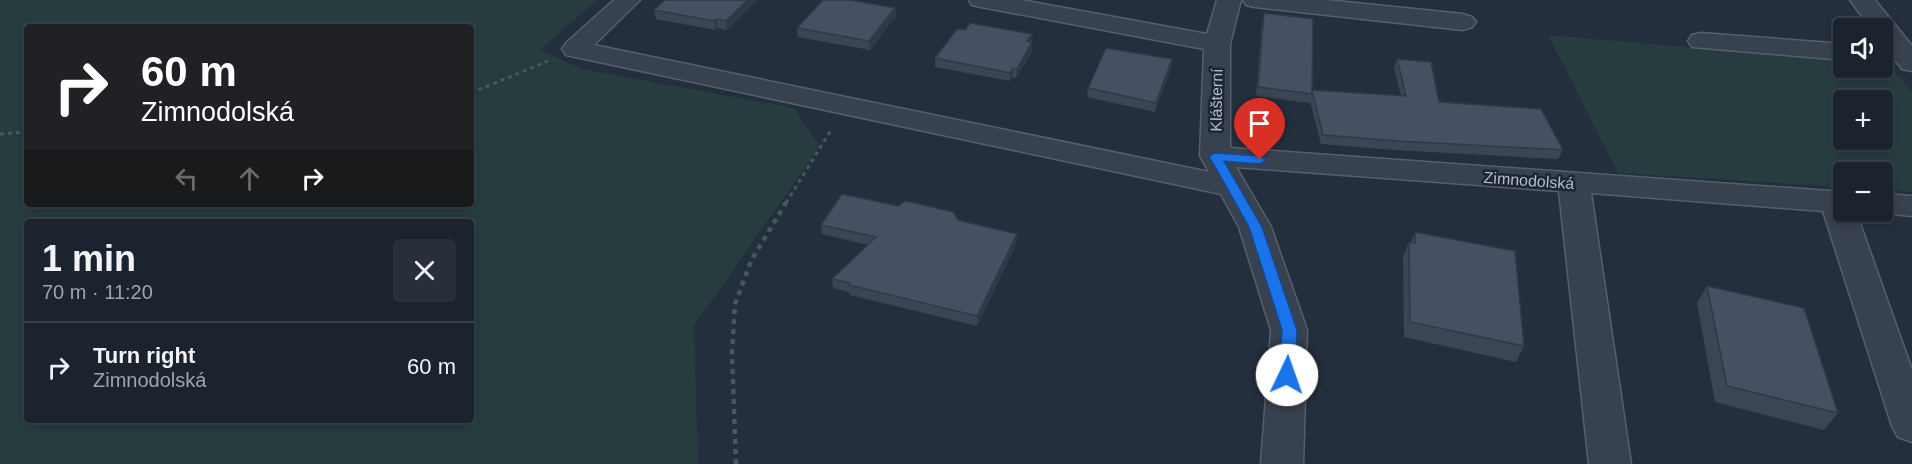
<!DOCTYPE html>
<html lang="en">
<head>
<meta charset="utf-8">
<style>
  body { margin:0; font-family:Arial,sans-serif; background:#282f3a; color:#f1f3f6; height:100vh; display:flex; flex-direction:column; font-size:22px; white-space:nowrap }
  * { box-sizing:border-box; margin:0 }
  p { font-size:20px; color:#a0a4aa }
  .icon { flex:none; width:33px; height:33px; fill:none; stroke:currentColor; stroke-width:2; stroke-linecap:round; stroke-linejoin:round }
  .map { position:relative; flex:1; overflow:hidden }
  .drawer { position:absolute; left:24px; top:219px; width:450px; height:204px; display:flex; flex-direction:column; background:#1b232e; border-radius:6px; box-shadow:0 3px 9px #0003,0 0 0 2px #39404a }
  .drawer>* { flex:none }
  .guide { position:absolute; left:24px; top:24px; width:450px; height:183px; border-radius:6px; box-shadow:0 3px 9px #0003,0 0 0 2px #39404a; background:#202124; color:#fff; overflow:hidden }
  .buttons { position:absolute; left:1833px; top:18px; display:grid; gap:12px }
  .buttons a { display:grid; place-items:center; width:60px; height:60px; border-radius:6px; background:#1b232e; box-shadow:0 3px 9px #0003,0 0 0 2px #39404a; font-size:30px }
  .pin { position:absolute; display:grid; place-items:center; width:51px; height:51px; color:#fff; margin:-62px -26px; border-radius:50% 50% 50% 0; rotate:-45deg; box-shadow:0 0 6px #0007 }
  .pin .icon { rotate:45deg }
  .me { position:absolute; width:66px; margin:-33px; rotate:3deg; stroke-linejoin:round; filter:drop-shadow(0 0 4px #0008) }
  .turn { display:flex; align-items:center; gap:21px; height:126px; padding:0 18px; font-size:27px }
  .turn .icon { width:78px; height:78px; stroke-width:2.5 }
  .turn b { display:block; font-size:42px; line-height:51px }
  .lanes { display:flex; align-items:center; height:57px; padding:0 18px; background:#0003; justify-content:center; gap:30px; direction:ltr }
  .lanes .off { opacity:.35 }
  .round { display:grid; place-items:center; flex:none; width:63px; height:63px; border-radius:6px; background:#282f3a }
  .head { display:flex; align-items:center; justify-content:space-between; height:102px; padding:0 18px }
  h1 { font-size:36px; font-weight:800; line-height:45px }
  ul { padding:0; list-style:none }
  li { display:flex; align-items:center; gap:18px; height:90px; padding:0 18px; border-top:2px solid #39404a }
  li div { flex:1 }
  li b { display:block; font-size:22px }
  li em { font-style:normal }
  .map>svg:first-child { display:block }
  .green { fill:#263c3f; fill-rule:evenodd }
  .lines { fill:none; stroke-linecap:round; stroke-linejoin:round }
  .minor-casing { stroke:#565f6c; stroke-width:3 }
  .path-far1 { stroke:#44595c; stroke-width:3; stroke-dasharray:4 4; stroke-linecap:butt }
  .path { stroke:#44595c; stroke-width:4.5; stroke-dasharray:5 5; stroke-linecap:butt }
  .minor { fill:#38414e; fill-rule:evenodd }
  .wall { fill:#3b4654 }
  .shaded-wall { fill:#303945 }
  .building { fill:#455162; stroke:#303945; stroke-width:1.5 }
  .route { fill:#1a73e8; stroke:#114b97; stroke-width:1.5 }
  .labels { text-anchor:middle; stroke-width:5; stroke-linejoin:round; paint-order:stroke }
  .street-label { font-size:16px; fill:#b4bcc9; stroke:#1d2633 }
</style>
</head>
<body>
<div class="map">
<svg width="1912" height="464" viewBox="0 0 1912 464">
  <rect width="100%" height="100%" fill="#242f3e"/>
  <g class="green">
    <path d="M0 0H597L540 50 582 69 794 108 820 146 694 326 698 464H0ZM27 27H471V204H27ZM27 222H471V420H27Z"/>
    <path d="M1548 35 1843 61 1844 68H1882L1883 64 1890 65 1912 92V192L1883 190 1882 172H1844L1843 187 1618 173ZM1882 100V140H1844V100Z"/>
  </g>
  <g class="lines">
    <defs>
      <g id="minor">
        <path d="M614 0H640L594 45 1209 172 1200 156 1204 49 981 7 972 5 969 0H1021L1207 34 1217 0H1241L1230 44V148L1844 192V212H1856L1912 370V442L1898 437 1892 426 1823 211 1591 193 1631 464H1589L1559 191 1236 167 1271 227 1307 330 1303 464H1261L1271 330 1239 227 1221 194 566 55 562 49 566 43Z"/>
        <path d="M1243 0H1326L1463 14 1472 17 1476 22 1472 27 1463 30 1255 7 1246 5Z"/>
        <path d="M1850 0H1875L1912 46V71L1902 69 1882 43V28H1871Z"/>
        <path d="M1701 33 1844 44V60L1692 47 1688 41 1692 35Z"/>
        <path d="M1882 194 1912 196V216L1872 212H1882Z"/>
      </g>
    </defs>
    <use href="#minor" class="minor-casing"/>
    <g class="path-far1">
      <path d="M471 93 548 61"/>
      <path d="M0 134 27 132"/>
      <path d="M786 203 831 130"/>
    </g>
    <path class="path" d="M736 464 732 354 735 304 751 261 787 201"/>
    <use href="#minor" class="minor"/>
  </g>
  <g class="wall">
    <path d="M665 0H757L727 30 718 28 715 30 656 19 654 10Z"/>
    <path d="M895 8 896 16 870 50 798 37 797 28Z"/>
    <path d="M1264 13 1312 90 1401 96 1394 68 1397 59 1439 102 1563 150 1558 159 1394 150 1321 144 1310 101V103L1256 96 1262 22Z"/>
    <path d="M965 30 1032 34V51L1016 78 1012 77 1010 81 935 67V58Z"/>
    <path d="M1171 68 1155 112 1087 97 1088 88Z"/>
    <path d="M958 220 1017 234 1016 244 977 326 850 295 849 292 833 288 832 279 868 245 822 234 821 225Z"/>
    <path d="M1415 232 1524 346 1516 362 1404 337 1403 257 1409 242H1411Z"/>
    <path d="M1707 286 1838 413 1824 430 1715 402 1697 303Z"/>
  </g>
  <g class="shaded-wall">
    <path d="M748 0H757L727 30 726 21Z"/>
    <path d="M895 8 896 16 870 50 869 41Z"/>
    <path d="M716 19 718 28 715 30 714 21Z"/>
    <path d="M1032 34V42L1027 41Z"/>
    <path d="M1032 42V51L1016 78 1017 69Z"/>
    <path d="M1172 59 1171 68 1155 112 1156 103Z"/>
    <path d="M1013 68 1012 77 1010 81V73Z"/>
    <path d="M1017 234 1016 244 977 326V316Z"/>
  </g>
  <g class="building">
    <path d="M665 0H748L726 21 716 19 714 21 654 10Z"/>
    <path d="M823 0H851L895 8 869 41 797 28Z"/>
    <path d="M1264 13 1313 19 1312 94 1258 87Z"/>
    <path d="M970 23 1032 34 1027 41 1032 42 1017 69 1013 68 1010 73 935 58 957 29 965 30Z"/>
    <path d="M1106 48 1172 59 1156 103 1088 88Z"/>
    <path d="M1397 59 1431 62 1439 102 1541 109 1563 150 1398 141 1323 135 1312 90 1406 96Z"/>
    <path d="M842 194 898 206 905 201 911 202 953 212 958 220 1017 234 977 316 849 285 850 283 832 279 876 237 821 225Z"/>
    <path d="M1415 232 1515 251 1524 346 1410 322 1409 242 1415 243Z"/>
    <path d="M1707 286 1804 308 1838 413 1727 386Z"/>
  </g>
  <path class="route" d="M1215 153 1260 156 1266 160 1260 164 1224 161 1262 227 1297 330 1295 375 1292 379H1281L1279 375 1282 330 1249 227 1209 156Z"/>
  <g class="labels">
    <g class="street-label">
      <text transform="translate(1216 100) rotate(-89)" y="6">Klášterní</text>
      <text transform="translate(1529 180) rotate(4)" y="6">Zimnodolská</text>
    </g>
  </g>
</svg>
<div class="buttons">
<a><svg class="icon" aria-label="sound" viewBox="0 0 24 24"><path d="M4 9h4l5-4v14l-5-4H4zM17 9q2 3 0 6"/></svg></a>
<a>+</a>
<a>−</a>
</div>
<div class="pin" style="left:1260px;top:160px;background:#d93025"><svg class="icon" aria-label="arrive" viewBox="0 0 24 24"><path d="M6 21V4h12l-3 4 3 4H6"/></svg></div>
<svg class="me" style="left:1287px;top:375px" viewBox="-20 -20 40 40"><circle r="19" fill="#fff"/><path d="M0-13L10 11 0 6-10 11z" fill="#1a73e8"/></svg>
<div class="guide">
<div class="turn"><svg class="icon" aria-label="right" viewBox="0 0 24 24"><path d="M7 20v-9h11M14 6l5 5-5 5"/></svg><div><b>60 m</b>Zimnodolská</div></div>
<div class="lanes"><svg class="icon off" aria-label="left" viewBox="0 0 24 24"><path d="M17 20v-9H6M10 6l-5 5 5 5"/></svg><svg class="icon off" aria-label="ahead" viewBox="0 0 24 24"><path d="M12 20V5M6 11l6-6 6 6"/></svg><svg class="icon" aria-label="right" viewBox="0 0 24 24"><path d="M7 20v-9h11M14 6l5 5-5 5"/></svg></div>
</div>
<section class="drawer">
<div class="head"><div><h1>1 min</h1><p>70 m · 11:20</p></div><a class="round"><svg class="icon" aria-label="close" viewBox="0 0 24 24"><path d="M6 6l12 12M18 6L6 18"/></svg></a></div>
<ul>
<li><svg class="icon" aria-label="right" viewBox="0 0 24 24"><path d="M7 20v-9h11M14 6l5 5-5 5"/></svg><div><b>Turn right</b><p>Zimnodolská</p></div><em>60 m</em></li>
</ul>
</section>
</div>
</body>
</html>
